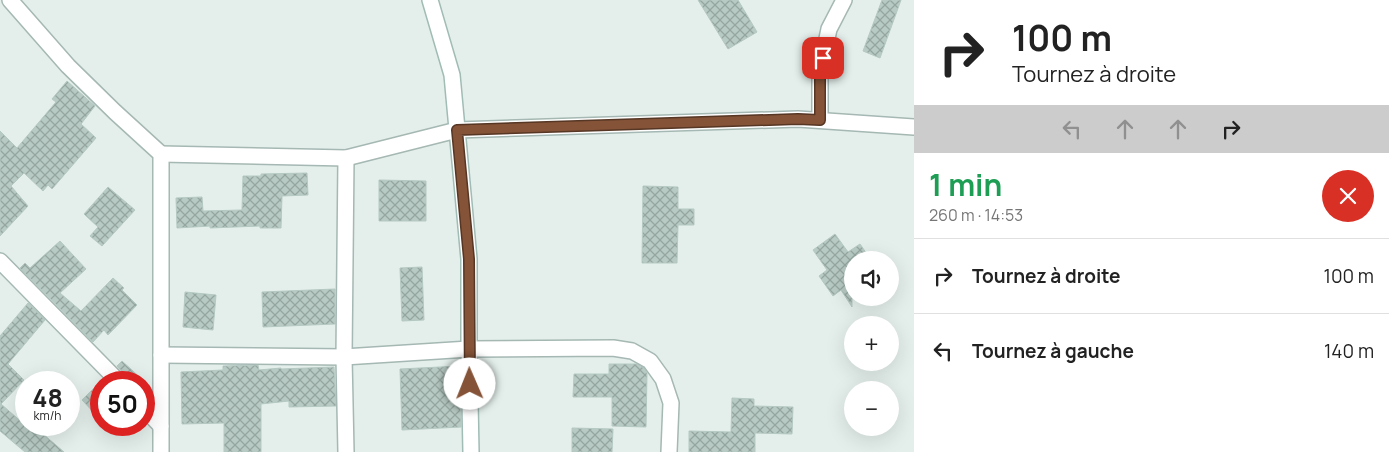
<!DOCTYPE html>
<html lang="fr">
<head>
<meta charset="utf-8">
<style>
  body { margin:0; font-family:Manrope,sans-serif; background:#f6f6f6; color:#222; height:100vh; display:flex; flex-direction:column; font-size:19px; white-space:nowrap }
  * { box-sizing:border-box; margin:0 }
  p { font-size:16px; color:#767676 }
  .icon { flex:none; width:28px; height:28px; fill:none; stroke:currentColor; stroke-width:2; stroke-linecap:round; stroke-linejoin:round }
  .map { position:relative; flex:1; overflow:hidden }
  .drawer { display:flex; flex-direction:column; background:#fff; width:475px }
  .drawer>* { flex:none }
  .banner { background:#fff; color:#222; overflow:hidden }
  .buttons { position:absolute; left:844px; top:251px; display:grid; gap:10px }
  .buttons a { display:grid; place-items:center; width:55px; height:55px; border-radius:50%; background:#fff; box-shadow:0 5px 20px #0002; font-size:25px }
  .speed { position:absolute; left:15px; top:371px; display:flex; gap:10px; font-size:25px; font-weight:700; text-align:center }
  .speed>* { display:grid; place-content:center; width:65px; height:65px; border-radius:50%; background:#fff; box-shadow:0 5px 20px #0002; line-height:1 }
  .speed small { font-size:12px; font-weight:400 }
  .speed .limit { border:8px solid #d22; background:#fff; color:#111 }
  .pin { position:absolute; display:grid; place-items:center; width:42px; height:42px; color:#fff; margin:-21px; border-radius:10px; box-shadow:0 2px 8px #0006 }
  .me { position:absolute; width:55px; margin:-28px; rotate:359deg; stroke-linejoin:round; filter:drop-shadow(0 0 4px #0008) }
  .turn { display:flex; align-items:center; gap:18px; height:105px; padding:0 15px; font-size:22px }
  .turn .icon { width:65px; height:65px; stroke-width:2.5 }
  .turn b { display:block; font-size:35px; line-height:42px }
  .lanes { display:flex; align-items:center; height:48px; padding:0 15px; background:#0003; justify-content:center; gap:25px; direction:ltr }
  .lanes .off { opacity:.35 }
  .round { display:grid; place-items:center; flex:none; width:52px; height:52px; border-radius:26px; background:#f6f6f6 }
  .head { display:flex; align-items:center; justify-content:space-between; height:85px; padding:0 15px }
  h1 { font-size:30px; font-weight:700; line-height:38px; color:#1e9e55 }
  ul { padding:0; list-style:none }
  li { display:flex; align-items:center; gap:15px; height:75px; padding:0 15px; border-top:1px solid #e0e0e0 }
  li div { flex:1 }
  li b { display:block; font-size:19px }
  li em { font-style:normal }
  main { display:flex; flex:1; min-height:0 }
  .map>svg:first-child { display:block }
  .building { fill:url(#building-cross-hatch); stroke:#b5c9c3 }
  .lines { fill:none; stroke-linecap:round; stroke-linejoin:round }
  .minor-casing { stroke:#a5b8b3; stroke-width:18 }
  .secondary-casing { stroke:#a0bcb5; stroke-width:18 }
  .minor { stroke:#fff; stroke-width:15 }
  .secondary { stroke:#fff; stroke-width:15 }
  .route-casing { stroke:#563624; stroke-width:12 }
  .route { stroke:#855337; stroke-width:9 }
</style>
</head>
<body>
<main>
<div class="map">
<svg width="914" height="452" viewBox="0 0 914 452">
  <defs>
    <pattern id="building-cross-hatch" width="8" height="8" patternUnits="userSpaceOnUse" patternTransform="scale(1.25)"><rect width="8" height="8" fill="#b8cac4"/><path d="M0 0l8 8M0 8l8-8" fill="none" stroke="#95a6a0"/></pattern>
  </defs>
  <rect width="100%" height="100%" fill="#e4efeb"/>
  <g class="building">
    <path d="M698 0H738L757 32 728 49Z"/>
    <path d="M882 0H901L880 58 863 51Z"/>
    <path d="M67 81 95 106 81 124 96 138 52 189 48 185 43 191 24 173 11 186 28 206 0 236V131L17 148 56 102 52 99Z"/>
    <path d="M307 173 308 195 282 196 281 228H260V226L210 228V226L177 228 176 198 202 197 203 211 242 210 243 176H261V174Z"/>
    <path d="M379 180 426 181V221H379Z"/>
    <path d="M643 186 678 187V209H694V225H678L677 263H642Z"/>
    <path d="M108 187 135 210 102 246 90 236 98 227 84 214Z"/>
    <path d="M835 234 848 252 860 244 871 260H852V307L841 290 833 296 819 276 827 270 813 250Z"/>
    <path d="M60 241 86 269 60 293 81 311 113 278 124 288 122 290 137 305 108 335 104 330 93 342 20 268 25 263 30 268Z"/>
    <path d="M422 267 424 320 402 321 400 268Z"/>
    <path d="M335 289V324L263 327 262 292Z"/>
    <path d="M185 292 216 295 213 330 183 327Z"/>
    <path d="M28 303 45 320 8 364 24 380 1 404 25 425H50L42 433 64 452H25L0 431V336Z"/>
    <path d="M122 361 145 382H128L126 376 117 366Z"/>
    <path d="M609 364H637L644 368 647 373 646 427 612 426V397H573L574 374H609Z"/>
    <path d="M258 365 259 370 281 368V369L334 367 336 406 289 407V401L261 404V452H224V423L182 424 181 372 223 370V366Z"/>
    <path d="M460 366 461 427 402 430 400 369Z"/>
    <path d="M101 381V420L82 400Z"/>
    <path d="M732 398 754 399V406L793 407 792 434 755 433V452H689V431L731 432Z"/>
    <path d="M572 428 613 429 612 452H572Z"/>
  </g>
  <g class="lines">
    <defs>
      <g id="minor">
        <path d="M10 0 68 66 115 112 161 154V452"/>
        <path d="M820 120V72L829 29 844 0"/>
        <path d="M161 154 346 158 457 130 798 119 914 127"/>
        <path d="M0 261 119 382"/>
        <path d="M161 355 344 357 469 349 613 348 632 351 650 361 663 379 671 403 669 452"/>
        <path d="M144 408 161 426"/>
        <path d="M346 452 344 357 346 158"/>
      </g>
      <path id="secondary" d="M430 0 452 75 469 259V349L471 452"/>
    </defs>
    <use href="#minor" class="minor-casing"/>
    <use href="#secondary" class="secondary-casing"/>
    <use href="#minor" class="minor"/>
    <use href="#secondary" class="secondary"/>
  </g>
  <g class="lines">
    <defs>
      <path id="route" d="M470 384 469 259 457 130 798 119 820 120V72L823 58"/>
    </defs>
    <use href="#route" class="route-casing"/>
    <use href="#route" class="route"/>
  </g>
</svg>
<div class="buttons">
<a><svg class="icon" aria-label="sound" viewBox="0 0 24 24"><path d="M4 9h4l5-4v14l-5-4H4zM17 9q2 3 0 6"/></svg></a>
<a>+</a>
<a>−</a>
</div>
<div class="speed"><div>48<small>km/h</small></div><div class="limit">50</div></div>
<div class="pin" style="left:823px;top:58px;background:#d93025"><svg class="icon" aria-label="arrive" viewBox="0 0 24 24"><path d="M6 21V4h12l-3 4 3 4H6"/></svg></div>
<svg class="me" style="left:470px;top:384px" viewBox="-20 -20 40 40"><circle r="19" fill="#fff"/><path d="M0-13L10 11 0 6-10 11z" fill="#855337"/></svg>
</div>
<section class="drawer">
<div class="banner">
<div class="turn"><svg class="icon" aria-label="right" viewBox="0 0 24 24"><path d="M7 20v-9h11M14 6l5 5-5 5"/></svg><div><b>100 m</b>Tournez à droite</div></div>
<div class="lanes"><svg class="icon off" aria-label="left" viewBox="0 0 24 24"><path d="M17 20v-9H6M10 6l-5 5 5 5"/></svg><svg class="icon off" aria-label="ahead" viewBox="0 0 24 24"><path d="M12 20V5M6 11l6-6 6 6"/></svg><svg class="icon off" aria-label="ahead" viewBox="0 0 24 24"><path d="M12 20V5M6 11l6-6 6 6"/></svg><svg class="icon" aria-label="right" viewBox="0 0 24 24"><path d="M7 20v-9h11M14 6l5 5-5 5"/></svg></div>
</div>
<div class="head"><div><h1>1 min</h1><p>260 m · 14:53</p></div><a class="round" style="background:#d93025;color:#fff"><svg class="icon" aria-label="close" viewBox="0 0 24 24"><path d="M6 6l12 12M18 6L6 18"/></svg></a></div>
<ul>
<li><svg class="icon" aria-label="right" viewBox="0 0 24 24"><path d="M7 20v-9h11M14 6l5 5-5 5"/></svg><div><b>Tournez à droite</b></div><em>100 m</em></li>
<li><svg class="icon" aria-label="left" viewBox="0 0 24 24"><path d="M17 20v-9H6M10 6l-5 5 5 5"/></svg><div><b>Tournez à gauche</b></div><em>140 m</em></li>
</ul>
</section>
</main>
</body>
</html>
